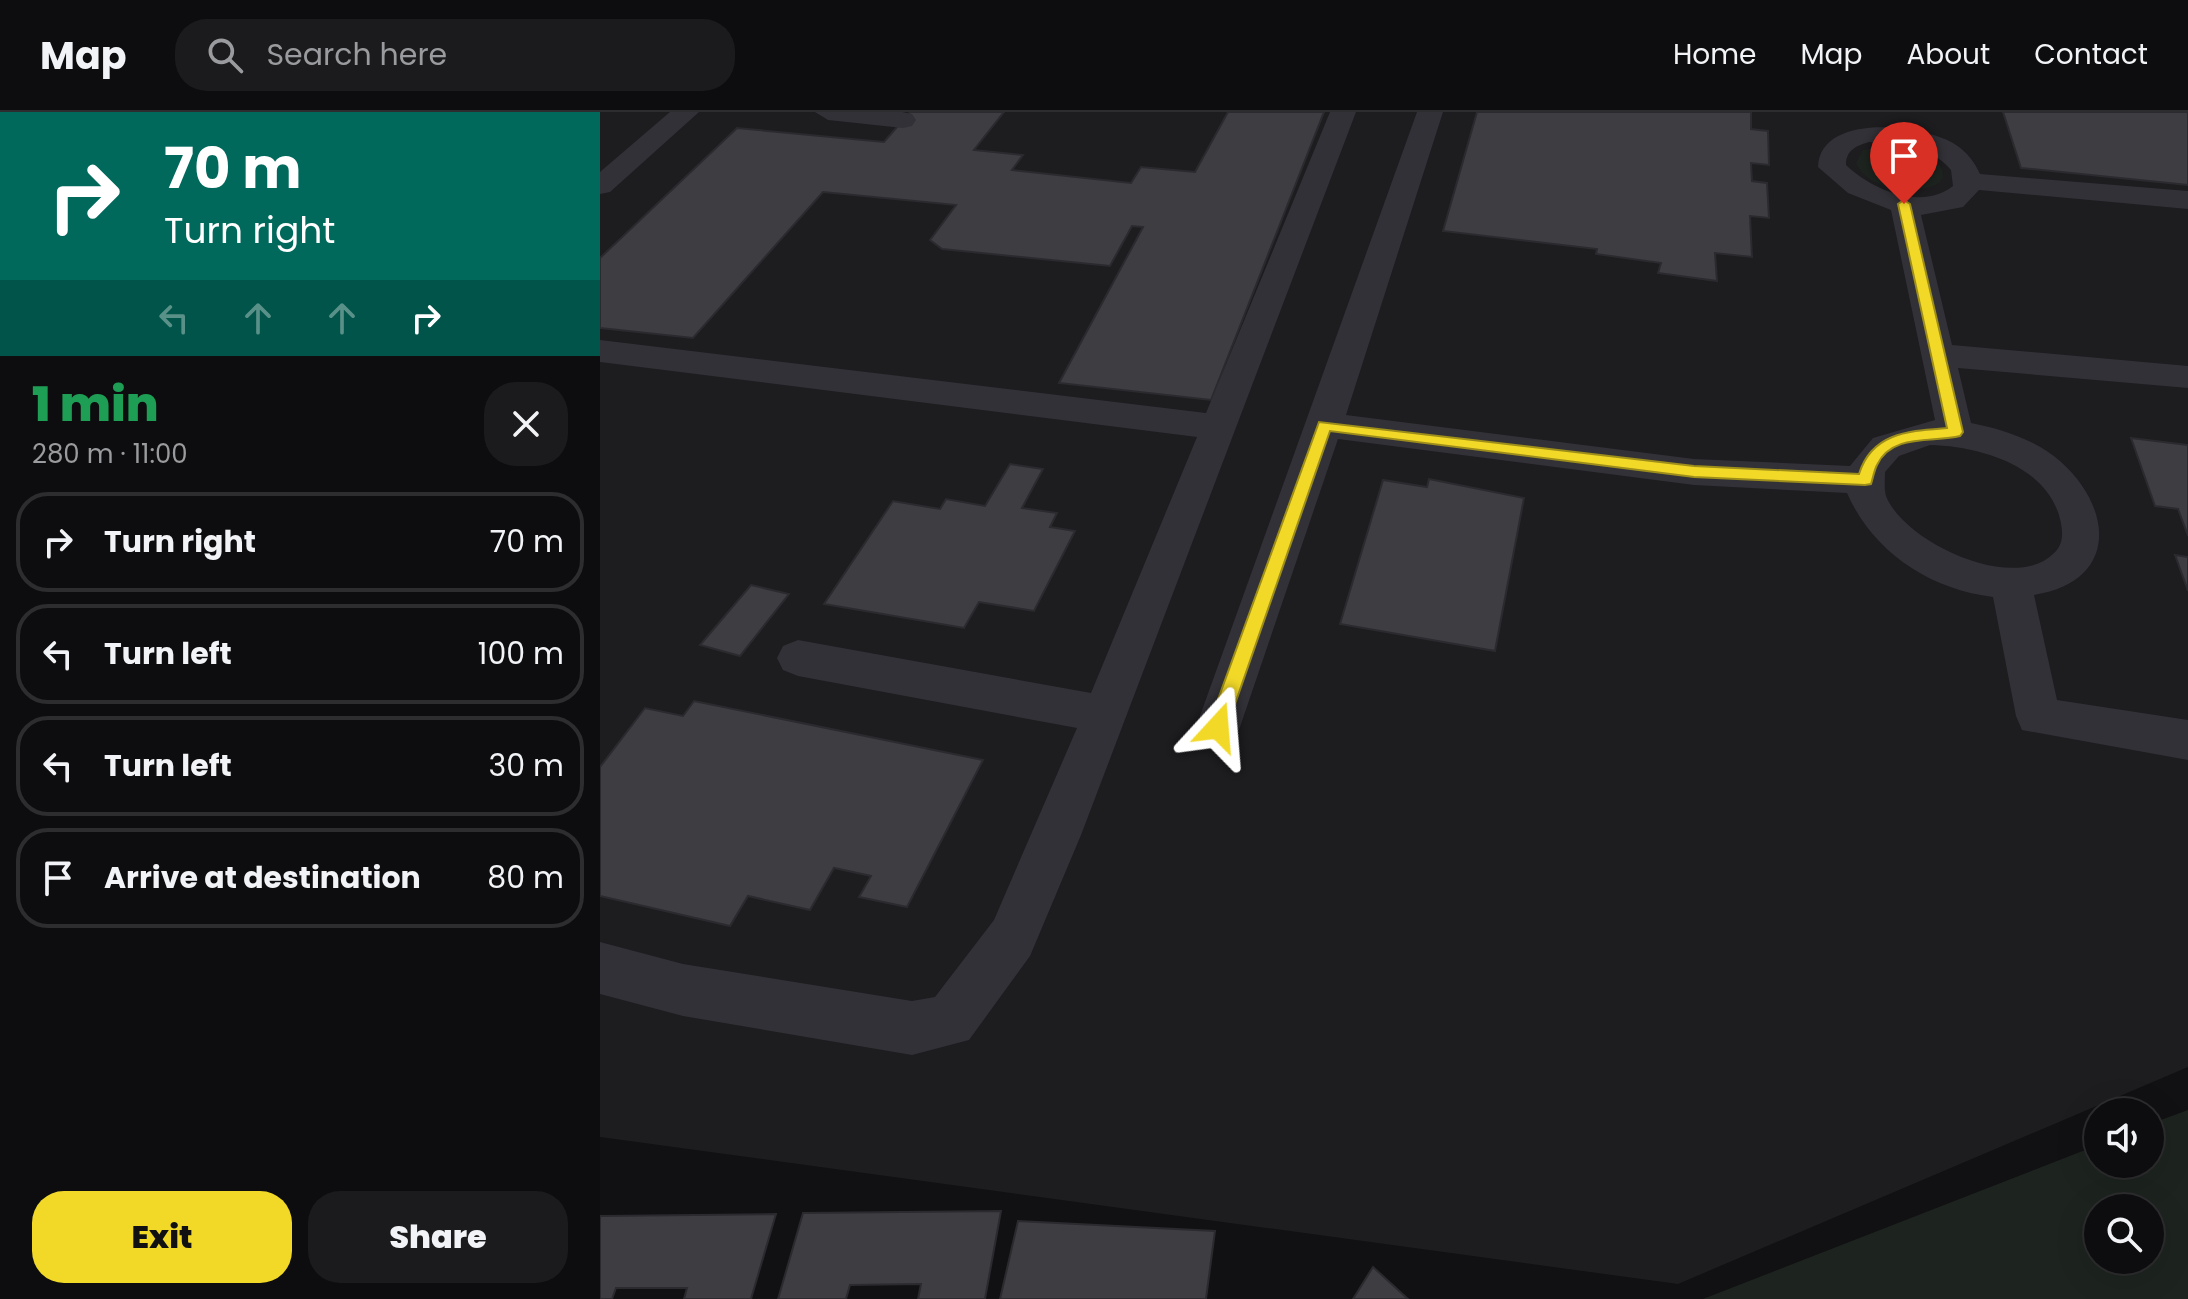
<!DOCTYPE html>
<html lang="en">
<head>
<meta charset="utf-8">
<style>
  body { margin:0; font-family:Poppins,sans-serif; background:#1b1a1c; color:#f1f3f6; height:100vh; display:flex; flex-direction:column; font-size:30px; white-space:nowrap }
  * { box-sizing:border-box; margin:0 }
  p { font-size:26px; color:#9a9b9e }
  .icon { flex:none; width:44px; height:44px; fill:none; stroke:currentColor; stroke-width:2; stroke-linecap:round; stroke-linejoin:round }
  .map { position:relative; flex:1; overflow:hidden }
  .details { display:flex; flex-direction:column; background:#0d0c0e; width:600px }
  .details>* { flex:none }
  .banner { background:#00695c; color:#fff; overflow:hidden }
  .buttons { position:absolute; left:1484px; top:986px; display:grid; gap:16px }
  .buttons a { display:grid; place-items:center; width:80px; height:80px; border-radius:50%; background:#0d0c0e; box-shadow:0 8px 32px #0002,0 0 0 2px #2d2c2e; font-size:40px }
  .pin { position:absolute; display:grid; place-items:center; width:68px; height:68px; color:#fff; margin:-82px -34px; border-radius:50% 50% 50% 0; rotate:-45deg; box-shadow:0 0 8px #0007 }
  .pin .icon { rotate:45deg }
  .me { position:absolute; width:88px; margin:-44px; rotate:19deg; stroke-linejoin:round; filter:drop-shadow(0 0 6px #0008) }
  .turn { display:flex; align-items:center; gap:28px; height:168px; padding:0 32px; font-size:36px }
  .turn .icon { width:104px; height:104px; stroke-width:2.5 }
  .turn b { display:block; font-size:56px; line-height:68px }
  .lanes { display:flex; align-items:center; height:76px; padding:0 32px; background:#0003; justify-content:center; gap:40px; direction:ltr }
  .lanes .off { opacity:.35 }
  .round { display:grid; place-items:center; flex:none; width:84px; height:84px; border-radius:32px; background:#1b1a1c }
  .overview { display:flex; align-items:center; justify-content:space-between; height:136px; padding:0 32px }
  h1 { font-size:48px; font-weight:800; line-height:60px; color:#1e9e55 }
  .button { display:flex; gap:16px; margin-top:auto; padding:16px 32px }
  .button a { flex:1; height:92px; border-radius:32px; background:#f2d928; color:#111; font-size:32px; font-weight:800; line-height:92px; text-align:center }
  .button a+a { background:#1b1a1c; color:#f1f3f6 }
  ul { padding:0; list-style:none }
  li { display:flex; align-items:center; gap:24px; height:100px; margin:0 16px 12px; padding:0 16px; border:4px solid #2d2c2e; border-radius:32px }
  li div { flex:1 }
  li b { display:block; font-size:30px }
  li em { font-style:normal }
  header { display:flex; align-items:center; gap:48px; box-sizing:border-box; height:112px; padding:0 40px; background:#0d0c0e; border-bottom:2px solid #2d2c2e }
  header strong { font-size:38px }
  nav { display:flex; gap:44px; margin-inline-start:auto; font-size:28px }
  .search { width:560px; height:72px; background:#1b1a1c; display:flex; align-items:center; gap:20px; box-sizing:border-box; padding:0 28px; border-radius:32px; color:#9a9b9e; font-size:30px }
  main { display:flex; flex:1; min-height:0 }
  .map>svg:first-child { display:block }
  .built { fill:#1d1c1f }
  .green { fill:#1d241f; fill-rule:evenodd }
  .building { fill:#3d3d42; stroke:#2b2a2e; stroke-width:2 }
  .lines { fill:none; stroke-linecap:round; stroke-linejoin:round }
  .minor { fill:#323137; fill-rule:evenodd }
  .route { fill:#f2d928; stroke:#9d8d1a; stroke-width:2 }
</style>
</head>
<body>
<header>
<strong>Map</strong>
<div class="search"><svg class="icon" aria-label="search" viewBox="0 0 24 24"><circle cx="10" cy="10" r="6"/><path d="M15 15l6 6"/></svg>Search here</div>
<nav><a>Home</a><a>Map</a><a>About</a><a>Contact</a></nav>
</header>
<main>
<section class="details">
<div class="banner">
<div class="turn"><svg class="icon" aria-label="right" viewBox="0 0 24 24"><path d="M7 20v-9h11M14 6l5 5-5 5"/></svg><div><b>70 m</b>Turn right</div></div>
<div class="lanes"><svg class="icon off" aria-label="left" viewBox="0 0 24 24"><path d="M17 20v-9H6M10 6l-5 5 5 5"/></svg><svg class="icon off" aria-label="ahead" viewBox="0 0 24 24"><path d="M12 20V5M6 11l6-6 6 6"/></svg><svg class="icon off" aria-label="ahead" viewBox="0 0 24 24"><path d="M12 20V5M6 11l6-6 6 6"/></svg><svg class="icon" aria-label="right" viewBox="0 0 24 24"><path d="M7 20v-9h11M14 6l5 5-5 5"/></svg></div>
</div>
<div class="overview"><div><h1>1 min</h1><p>280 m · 11:00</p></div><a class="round"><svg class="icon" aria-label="close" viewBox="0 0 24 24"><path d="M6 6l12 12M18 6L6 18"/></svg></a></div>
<ul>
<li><svg class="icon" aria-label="right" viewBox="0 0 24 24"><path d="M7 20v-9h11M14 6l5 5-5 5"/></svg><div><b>Turn right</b></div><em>70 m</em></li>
<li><svg class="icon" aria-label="left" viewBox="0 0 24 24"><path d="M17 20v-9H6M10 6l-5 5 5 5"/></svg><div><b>Turn left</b></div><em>100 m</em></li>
<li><svg class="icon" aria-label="left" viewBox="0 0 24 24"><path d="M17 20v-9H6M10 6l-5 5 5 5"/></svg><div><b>Turn left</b></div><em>30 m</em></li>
<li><svg class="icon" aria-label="arrive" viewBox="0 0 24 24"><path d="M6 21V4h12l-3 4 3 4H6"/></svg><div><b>Arrive at destination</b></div><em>80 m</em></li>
</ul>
<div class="button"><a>Exit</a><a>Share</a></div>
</section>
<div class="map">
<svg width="1588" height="1187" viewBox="0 0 1588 1187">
  <rect width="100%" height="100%" fill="#111012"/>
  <path class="built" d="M0 0H1588V955L1078 1172 0 1025Z"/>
  <g class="green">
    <path d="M1297 33C1315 36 1343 43 1343 65L1339 71C1314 85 1269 78 1256 51L1263 38Z"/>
    <path d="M1588 998V1187H1103L1498 1033V1052H1550V1012ZM1498 1096H1550V1148H1498Z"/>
  </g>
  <g class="building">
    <path d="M310 0H404L374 38 423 43 412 58 531 71 541 55 595 60 628 0H724L611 288 459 271 543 115 532 114 510 154 342 137 330 128 356 93 223 80 93 226 0 216V146L137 16 284 30Z"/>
    <path d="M877 0H1151V17L1168 19 1169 53 1151 51 1152 69 1167 71 1169 106 1150 104 1152 145 1115 141 1117 169 1058 161 1061 151 996 142 997 137 843 119Z"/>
    <path d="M1403 0H1588V73L1421 56Z"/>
    <path d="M1531 326 1588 333V424L1578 397 1555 394Z"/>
    <path d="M410 352 443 357 422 396 457 401 450 415 475 419 434 499 379 490 364 516 224 492 293 389 340 397 346 387 385 394Z"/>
    <path d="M829 367 924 386 895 539 740 512 783 368 827 375Z"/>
    <path d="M1575 443 1588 445V479Z"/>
    <path d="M151 473 189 482 140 544 100 533Z"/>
    <path d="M94 589 383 648 307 795 259 785 271 764 234 756 210 798 148 784 130 814 0 784V655L45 596 83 604Z"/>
    <path d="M401 1099 385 1187H318L321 1172 250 1173 246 1187H178L203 1101Z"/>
    <path d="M176 1102 151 1187H84L87 1176H16L12 1187H0V1104Z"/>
    <path d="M418 1109 615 1119 606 1187H400Z"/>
    <path d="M773 1155 808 1187H753Z"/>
  </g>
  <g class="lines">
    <g class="minor">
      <path d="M70 0H99L10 80 0 82V60Z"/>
      <path d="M215 0H302L312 2 316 8 312 14 303 16 228 8Z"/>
      <path d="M730 0H756L481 723 430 844 369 928 312 943 83 904 0 882V830L83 852 312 889 335 885 394 808 477 616 198 564 183 558 177 546 183 534 198 528 491 581 597 325 0 250V228L606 301Z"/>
      <path d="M817 0H843L746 303 1094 347 1250 354 1273 326 1335 308 1291 98 1248 81 1218 55C1220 0 1324 12 1356 33 1367 40 1375 51 1380 62L1588 79V97L1379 78 1363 95 1321 103 1352 233 1588 254V276L1358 256 1371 311C1402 317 1436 328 1460 349 1515 398 1517 470 1434 483L1457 588 1588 608V648L1422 618 1416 604 1393 485C1329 477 1273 440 1247 381L1094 373 738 327 640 615 634 629 618 634 602 629 596 615ZM1269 30C1300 31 1330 33 1351 58L1353 74C1322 99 1272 78 1246 53 1246 38 1256 34 1269 30ZM1330 333C1378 334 1447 353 1460 407 1463 419 1464 432 1454 441 1414 482 1304 430 1286 384 1284 377 1285 367 1285 360L1299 344Z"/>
    </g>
  </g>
  <path class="route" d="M1304 88 1310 92 1363 320 1360 324C1333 331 1292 321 1277 353 1274 359 1273 366 1271 372L1265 373 1094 365 730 319 627 615 624 620H611L608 615 719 310 1094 354 1259 362C1272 320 1310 319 1347 316L1298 92Z"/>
</svg>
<div class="buttons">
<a><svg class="icon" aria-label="sound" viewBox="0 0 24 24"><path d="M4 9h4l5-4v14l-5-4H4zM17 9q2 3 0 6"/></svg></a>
<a><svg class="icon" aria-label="search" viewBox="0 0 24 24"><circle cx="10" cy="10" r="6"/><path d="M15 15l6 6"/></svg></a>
</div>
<div class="pin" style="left:1304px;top:92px;background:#d93025"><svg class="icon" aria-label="arrive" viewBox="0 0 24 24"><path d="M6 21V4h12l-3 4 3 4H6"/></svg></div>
<svg class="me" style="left:618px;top:615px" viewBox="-20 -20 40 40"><path d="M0-17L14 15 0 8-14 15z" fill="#f2d928" stroke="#fff" stroke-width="4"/></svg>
</div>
</main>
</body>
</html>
